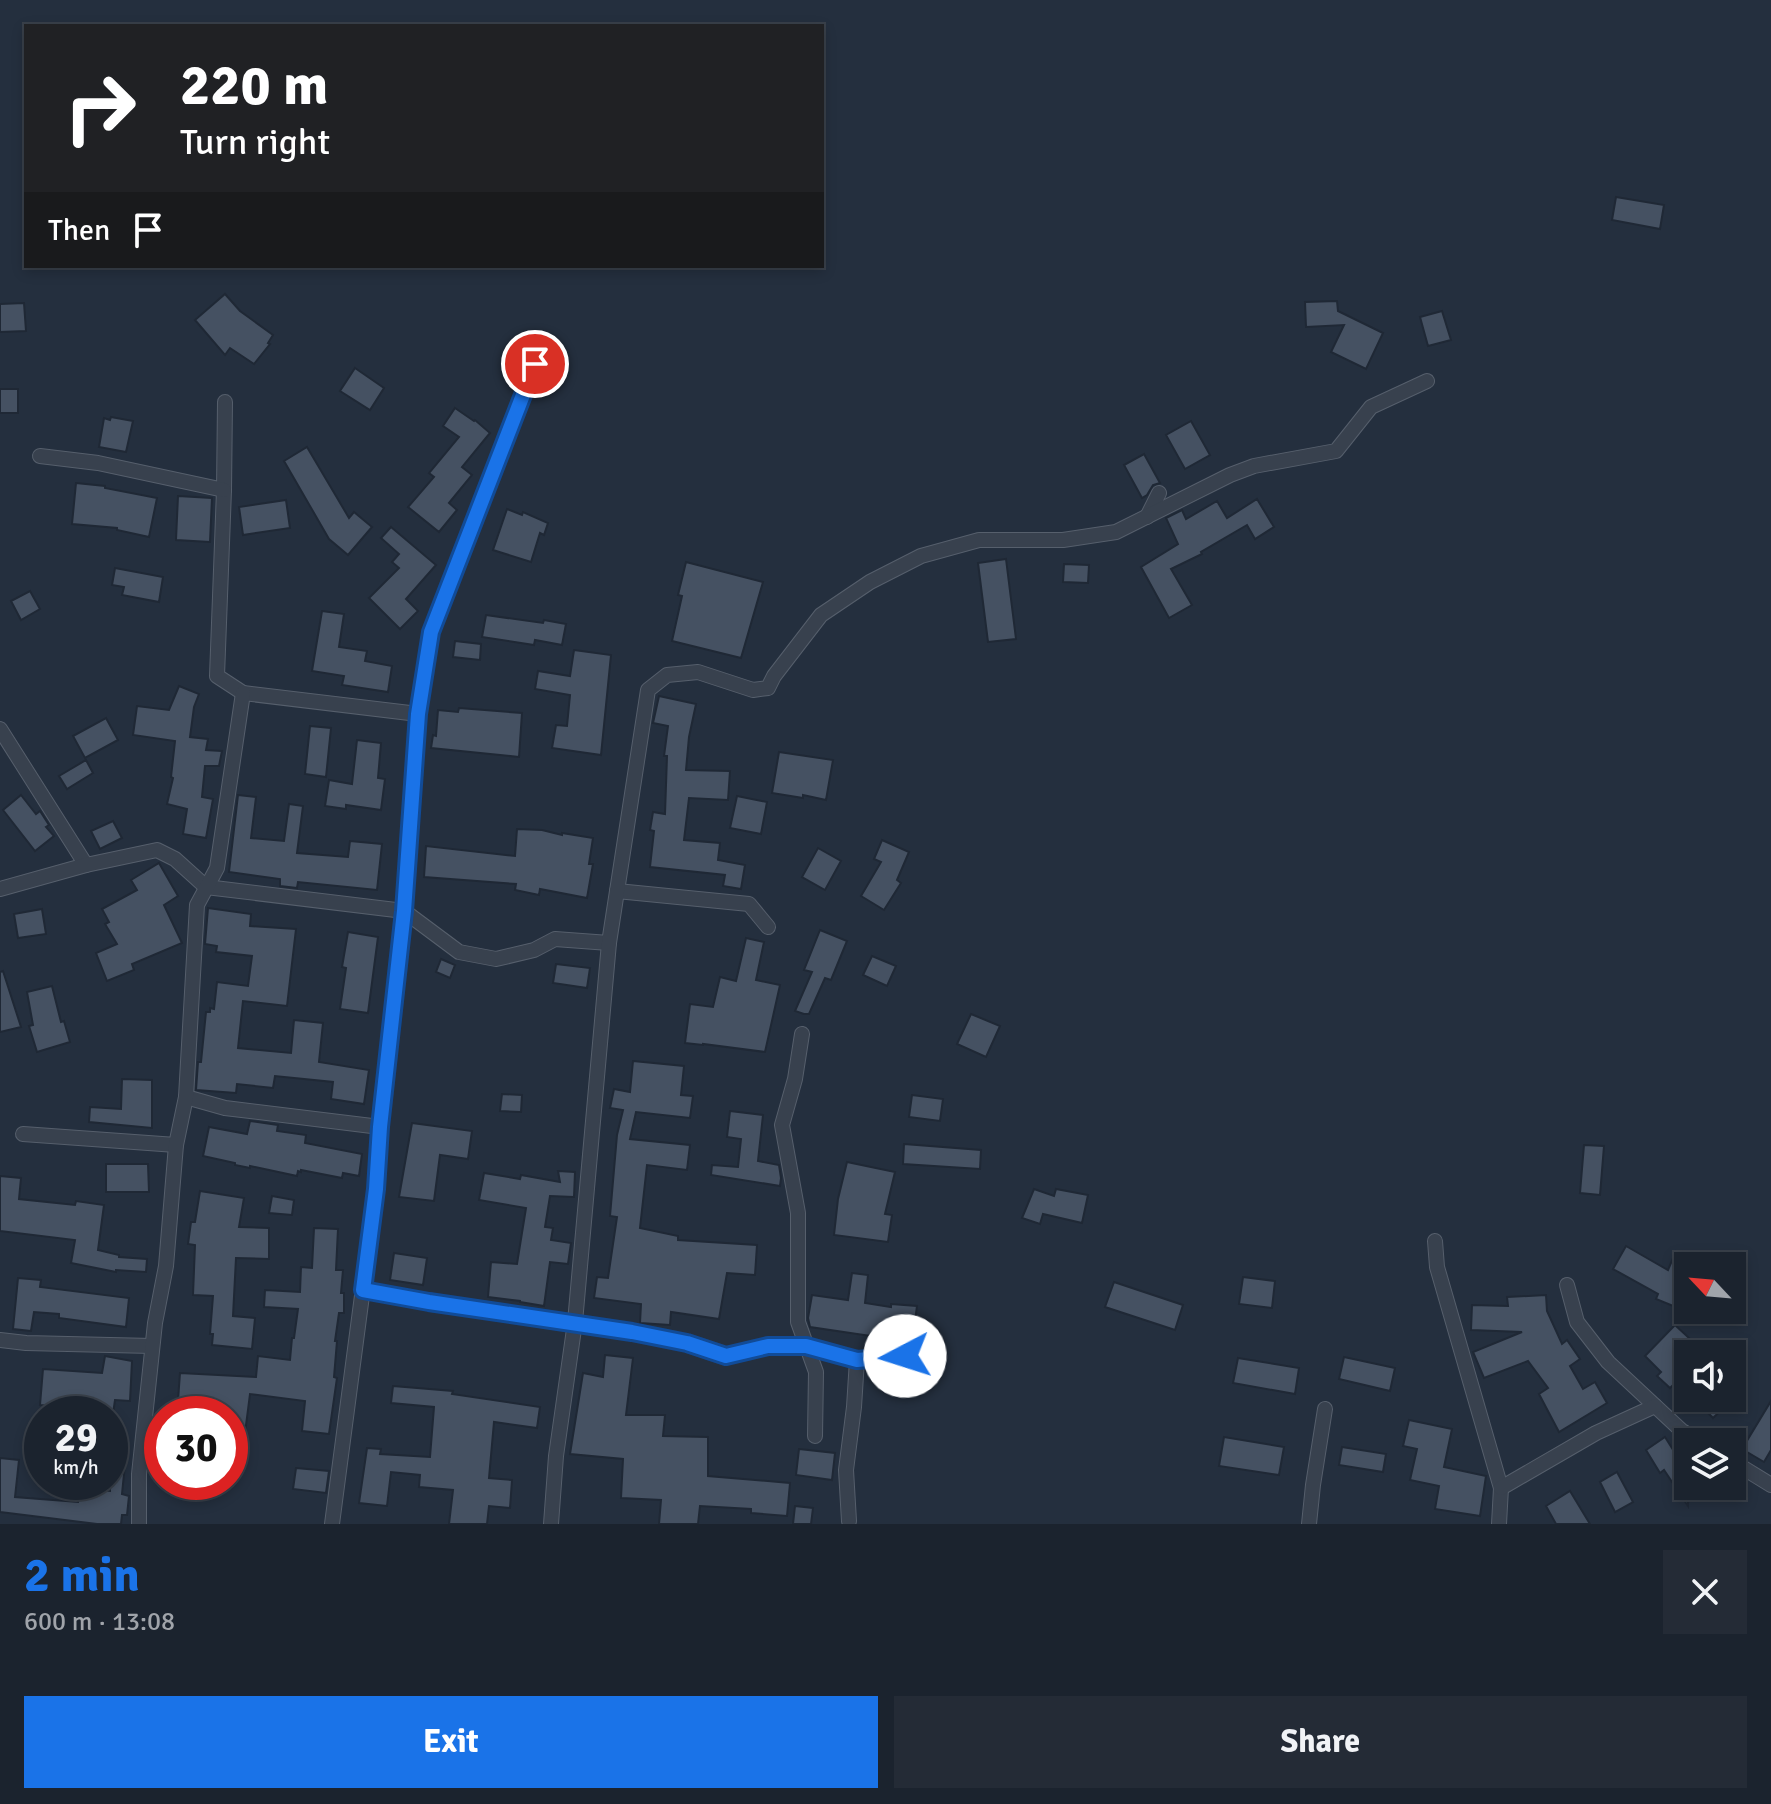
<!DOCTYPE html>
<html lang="en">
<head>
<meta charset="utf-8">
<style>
  body { margin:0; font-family:Signika,sans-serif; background:#242b36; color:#f1f3f6; height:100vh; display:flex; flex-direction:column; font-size:30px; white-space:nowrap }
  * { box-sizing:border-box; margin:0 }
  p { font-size:26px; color:#a0a4aa }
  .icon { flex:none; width:44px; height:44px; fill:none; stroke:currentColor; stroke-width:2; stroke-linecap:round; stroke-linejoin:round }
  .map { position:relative; height:1524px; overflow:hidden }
  .panel { display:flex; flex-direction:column; background:#1b232e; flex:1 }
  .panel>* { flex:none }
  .hud { position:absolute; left:24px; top:24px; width:800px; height:244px; border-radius:0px; box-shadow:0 4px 12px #0003,0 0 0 2px #39404a; background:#202124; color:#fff; overflow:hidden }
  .needle { width:52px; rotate:296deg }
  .controls { position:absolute; left:1674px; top:1252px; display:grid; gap:16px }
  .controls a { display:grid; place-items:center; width:72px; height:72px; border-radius:0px; background:#1b232e; box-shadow:0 4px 12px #0003,0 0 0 2px #39404a; font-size:40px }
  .speed { position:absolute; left:24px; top:1396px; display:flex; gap:16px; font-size:40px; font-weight:700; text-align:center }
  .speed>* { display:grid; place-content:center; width:104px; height:104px; border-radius:50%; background:#1b232e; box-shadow:0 4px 12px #0003,0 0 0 2px #39404a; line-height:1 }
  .speed small { font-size:20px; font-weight:400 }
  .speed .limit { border:12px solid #d22; background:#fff; color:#111 }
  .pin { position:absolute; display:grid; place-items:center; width:68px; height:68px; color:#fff; margin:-34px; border:4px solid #fff; border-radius:50%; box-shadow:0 2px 8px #0007 }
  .me { position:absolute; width:88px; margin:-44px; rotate:265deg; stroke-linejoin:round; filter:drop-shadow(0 0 6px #0008) }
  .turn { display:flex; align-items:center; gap:28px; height:168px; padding:0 24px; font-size:36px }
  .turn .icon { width:104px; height:104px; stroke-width:2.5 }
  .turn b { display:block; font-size:56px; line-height:68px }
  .then { display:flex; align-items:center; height:76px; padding:0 24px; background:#0003; gap:16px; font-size:30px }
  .round { display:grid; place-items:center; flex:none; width:84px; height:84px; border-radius:0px; background:#242b36 }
  .summary { display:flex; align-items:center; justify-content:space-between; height:136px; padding:0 24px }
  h1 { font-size:48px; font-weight:700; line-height:60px; color:#1a73e8 }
  .action { display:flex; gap:16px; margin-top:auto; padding:16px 24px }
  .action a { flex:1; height:92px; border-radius:0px; background:#1a73e8; color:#fff; font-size:32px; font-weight:700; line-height:92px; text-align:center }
  .action a+a { background:#242b36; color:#f1f3f6 }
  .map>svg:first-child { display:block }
  .building { fill:#455162; stroke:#1f2835; stroke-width:2 }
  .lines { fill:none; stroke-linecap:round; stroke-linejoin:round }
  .minor-casing { stroke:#565f6c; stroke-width:16 }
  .minor { stroke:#38414e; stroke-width:14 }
  .route-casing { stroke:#114b97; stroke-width:20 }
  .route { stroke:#1a73e8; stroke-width:14 }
</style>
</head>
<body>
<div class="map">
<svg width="1771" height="1524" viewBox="0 0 1771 1524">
  <rect width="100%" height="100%" fill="#242f3e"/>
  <g class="building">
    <path d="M1616 197 1664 205 1660 229 1612 220Z"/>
    <path d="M225 294 240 311 273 335 268 343 270 344 254 364 230 348 225 355 195 320Z"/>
    <path d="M1337 301 1338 311 1383 333 1366 369 1331 352 1344 325 1306 327 1305 302Z"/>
    <path d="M24 303 26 331 0 332V304Z"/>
    <path d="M1442 311 1451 340 1428 346 1420 317Z"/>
    <path d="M355 368 384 388 370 410 340 391Z"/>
    <rect x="0" y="389" width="18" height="24"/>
    <path d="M455 408 474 421 475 420 490 433 462 467 472 475 449 503 457 510 439 532 408 507 434 477 429 473 459 437 443 426Z"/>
    <path d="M111 417 133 421 126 452 99 447 104 418 110 420Z"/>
    <path d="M1191 421 1210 455 1185 469 1166 435Z"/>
    <path d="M307 447 349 518 354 512 372 527 348 555 329 539 284 461Z"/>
    <path d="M1144 454 1160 483 1153 485 1147 495 1142 498 1124 465Z"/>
    <path d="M76 483 105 486V488L157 498 149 537 117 530V528L72 524Z"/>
    <path d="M178 496 212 498 210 542 176 540Z"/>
    <path d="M1257 499 1274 527 1255 539 1247 525 1201 552 1202 554 1171 569 1192 605 1169 618 1141 567 1178 544 1166 518 1182 510 1186 519 1217 501 1227 518Z"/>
    <path d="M286 500 290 528 243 535 239 507Z"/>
    <path d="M507 509 522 515 523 512 548 523 544 535 540 533 531 562 493 550Z"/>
    <path d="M391 527 436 565 406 599 418 611 400 629 369 598 399 568 392 562 399 554 381 538Z"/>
    <path d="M1006 559 1016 639 988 642 978 563Z"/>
    <path d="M686 562 763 582 741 658 672 641 682 596 678 595Z"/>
    <path d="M1064 564 1089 565 1088 583 1063 582Z"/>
    <path d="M115 568 163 577 159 602 122 595 124 587 112 585Z"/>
    <path d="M30 591 40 609 21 620 11 601Z"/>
    <path d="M322 611 344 614 339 647 367 651 365 661 392 666 388 692 342 685 344 676 312 671Z"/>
    <path d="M486 615 543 623 544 620 566 624 562 645 535 640 534 645 482 637Z"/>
    <path d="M455 641 481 644 480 660 453 657Z"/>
    <path d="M574 650 611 655 601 755 552 748 556 725 567 726 570 695 535 689 538 671 570 676Z"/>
    <path d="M179 686 199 694 194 707 190 737 208 739 206 750 222 751 219 766H205L202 797 213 799 206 838 183 834 187 809 167 804 173 778 171 777 175 741 133 735 137 706 169 710Z"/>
    <path d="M659 696 696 704 689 737 686 770 730 771 728 800 689 798 684 840 720 843 718 860 745 865 741 889 723 886 725 875 650 867 654 831 650 830 653 812 665 814 667 756H664L668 726 653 723Z"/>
    <path d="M459 708 522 713 519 757 431 748 433 735 436 736 438 710 458 712Z"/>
    <path d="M106 718 118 740 85 758 73 736Z"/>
    <path d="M310 726 331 728 326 777 305 774Z"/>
    <path d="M357 740 381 743 378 778 385 779 381 810 346 805V809L325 806 329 780 352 784Z"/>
    <path d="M779 752 833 760 826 800 803 795V798L772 793Z"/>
    <path d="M86 760 93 773 67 789 59 776Z"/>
    <path d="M21 795 36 814 40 811 49 825 46 827 54 836 35 851 3 810Z"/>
    <path d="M238 795 256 797 251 838 284 841 289 804 303 806 297 853 348 857 350 841 382 844 377 890 298 882 297 888 280 886V879L229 872Z"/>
    <path d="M737 796 767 802 761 834 730 828Z"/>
    <path d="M113 821 122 838 100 849 91 831Z"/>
    <path d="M517 829 542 830 562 835V833L593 838 589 864H593L587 898 540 889 539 895 515 890 516 884 424 877 426 846 515 856Z"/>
    <path d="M882 840 909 852 897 880 901 883 884 910 861 896 881 862 874 859Z"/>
    <path d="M818 848 841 861 825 890 802 877Z"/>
    <path d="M159 863 178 896 164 905 182 943 132 964 134 970 107 981 96 953 117 944 105 924 109 922 102 909 137 890 131 880Z"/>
    <path d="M208 908 251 914 250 926 296 929 287 1006 243 1001 238 1048 291 1053 294 1020 323 1023 319 1062 369 1070 364 1104 331 1099 333 1082 275 1076 273 1088 237 1084 236 1093 196 1090 198 1062H201L206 1012H210V1008L214 1009 217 982 248 986 252 956 216 952 217 946 205 944Z"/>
    <path d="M42 909 46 934 18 938 14 914Z"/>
    <path d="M820 930 847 941 831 980 825 978 809 1014H804L795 1011 812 972 804 970Z"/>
    <path d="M348 932 378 937 368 1013 340 1009 346 968 342 967Z"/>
    <path d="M746 938 764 942 756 980 780 985 765 1052 703 1044V1045L685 1043 690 1004 713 1007 720 977 736 981Z"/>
    <path d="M872 956 896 966 887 986 863 975Z"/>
    <path d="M441 959 455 965 450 978 436 972Z"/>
    <path d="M556 964 590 968 587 988 553 983Z"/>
    <path d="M3 971 21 1027 0 1032V972Z"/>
    <path d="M52 986 61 1022 64 1021 70 1042 37 1052 29 1026 33 1025 27 992Z"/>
    <path d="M971 1014 1000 1026 986 1057 957 1044Z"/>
    <path d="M633 1061 684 1066 681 1095 693 1096 690 1118 636 1112 630 1139 690 1145 687 1170 647 1165 640 1228 678 1236V1240L757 1245 755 1275 727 1273 719 1319 671 1312 670 1325 640 1323 641 1304 594 1298 597 1277 608 1278 617 1217 610 1216 617 1135 623 1110 610 1108 614 1089 630 1092Z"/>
    <path d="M122 1079 152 1080V1128L89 1122 90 1107 121 1109Z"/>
    <path d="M502 1094 522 1095 521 1112 500 1111Z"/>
    <path d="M912 1095 943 1099 940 1121 909 1117Z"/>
    <path d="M730 1111 763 1115 758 1161 779 1165 781 1178 780 1186 711 1175 712 1165 738 1167 741 1139 727 1137Z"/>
    <path d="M250 1121 278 1125 277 1131 306 1135 305 1143 362 1154 359 1176 343 1173 342 1178 301 1170V1172L298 1171 297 1176 250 1166V1168L235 1165V1163L203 1156 209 1127 247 1134Z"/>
    <path d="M412 1123 472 1131 468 1159 440 1155 434 1201 399 1197Z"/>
    <path d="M904 1144 981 1150 980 1169 903 1164Z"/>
    <path d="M1584 1145 1604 1146 1600 1195 1580 1193Z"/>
    <path d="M847 1162 895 1172 885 1214 892 1215 888 1242 834 1235 838 1199Z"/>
    <path d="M106 1164H148L149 1192H106Z"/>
    <path d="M558 1171 575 1172 574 1197 550 1196 545 1227 553 1228 551 1240 571 1243 568 1264 550 1262 544 1306 520 1302V1301L488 1297 491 1262 517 1264 526 1208 479 1200 484 1173 520 1179 521 1175 560 1182Z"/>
    <path d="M0 1176 21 1178 19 1199 75 1205 76 1201 104 1205 98 1250 119 1255V1257L147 1259 146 1272 116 1270V1272L71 1263 75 1240 0 1231Z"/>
    <path d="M1034 1189 1054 1196 1056 1189 1088 1195 1082 1223 1043 1214 1040 1224 1022 1218Z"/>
    <path d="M200 1191 244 1198 239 1227 269 1228V1259L236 1258 233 1316 255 1318 252 1349 212 1345 213 1334H210L213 1296 193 1295 195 1245 188 1244 191 1222H195Z"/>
    <path d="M272 1196 294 1200 292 1215 269 1213Z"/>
    <path d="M314 1228 338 1229 336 1270H343L341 1293H344V1313H339L335 1341H337L334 1377 337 1378 329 1434 302 1431 305 1401 250 1394 244 1441 230 1439V1414H177L180 1373 256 1377 258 1356 290 1360 292 1338H294L298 1309 264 1307 265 1290 300 1292 301 1267 312 1268Z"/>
    <path d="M1626 1246 1668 1270 1676 1251 1688 1256V1285L1678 1308 1656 1299 1658 1294 1613 1269Z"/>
    <path d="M394 1253 427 1258 423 1285 390 1280Z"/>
    <path d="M852 1273 868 1275 865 1303 891 1307V1304L917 1306 912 1345 885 1343V1338L810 1327 808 1318 812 1295 848 1300Z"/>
    <path d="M1243 1277 1275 1281 1272 1308 1239 1304Z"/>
    <path d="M18 1278 41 1280 40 1287 129 1298 126 1327 59 1318V1314L34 1312 31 1331 13 1329Z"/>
    <path d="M1114 1282 1183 1305 1175 1330 1105 1307Z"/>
    <path d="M1546 1295 1547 1311 1562 1344 1567 1340 1580 1359 1570 1366 1583 1389 1595 1382 1607 1403 1559 1432 1539 1394 1548 1388 1528 1361 1484 1378 1473 1352 1522 1332 1471 1330 1472 1305 1508 1306 1507 1297Z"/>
    <path d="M1675 1325 1689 1338 1682 1346 1688 1353V1400L1672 1386 1670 1388 1657 1376 1661 1372 1645 1356Z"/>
    <path d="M605 1355 633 1358 626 1415H665L663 1436 708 1437V1476L790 1483 787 1516 751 1513V1509L700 1506 698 1524H659L661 1500 621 1498 623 1459 570 1454 583 1373 603 1377Z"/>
    <path d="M105 1356 132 1361 130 1401 115 1400 113 1414H90L91 1410 40 1405 43 1369 102 1373Z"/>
    <path d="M1344 1357 1395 1368 1390 1391 1339 1379Z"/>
    <path d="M1238 1358 1299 1368 1295 1394 1233 1383Z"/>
    <path d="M393 1386 453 1391 452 1394 540 1407 537 1428 494 1422 489 1478 512 1480 510 1508 489 1506 487 1524H449L453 1490 419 1487 420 1475 391 1472 387 1506 359 1503 367 1448 381 1449 380 1454 430 1457 434 1407 391 1403Z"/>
    <path d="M1694 1398H1734L1713 1418Z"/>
    <path d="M1771 1401V1450L1764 1462 1742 1449Z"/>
    <path d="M1409 1420 1452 1429 1444 1467 1486 1476 1480 1516 1435 1509 1439 1486 1410 1480 1417 1449 1403 1446Z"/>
    <path d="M1224 1437 1284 1447 1279 1475 1219 1466Z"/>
    <path d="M1665 1437 1682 1464 1688 1460V1486H1712L1688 1502V1506L1664 1470 1660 1473 1646 1450Z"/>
    <path d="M1342 1447 1386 1454 1383 1472 1339 1465Z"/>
    <path d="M799 1449 835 1453 832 1480 796 1475Z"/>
    <path d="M110 1452 126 1454 122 1494 129 1496 127 1515H122L121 1524H97L0 1512V1458L19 1460 15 1497 78 1502 79 1488 110 1491Z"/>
    <path d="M296 1468 329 1471 326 1493 293 1489Z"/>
    <path d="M1617 1472 1633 1502 1615 1512 1600 1482Z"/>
    <path d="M1570 1491 1590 1524H1556L1546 1506Z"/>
    <path d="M795 1506 813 1508 811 1524H793Z"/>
  </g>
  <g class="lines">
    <defs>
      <g id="minor">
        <path d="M225 402 224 490 217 676 243 693 418 714"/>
        <path d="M40 456 98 463 224 490"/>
        <path d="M1147 517 1159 493"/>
        <path d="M0 729 86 865"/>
        <path d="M0 889 86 865 157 850 175 859 206 887 404 911 459 952 496 959 534 950 555 939 609 943"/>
        <path d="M617 891 749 904 768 927"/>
        <path d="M802 1034 795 1079 782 1125 798 1213V1322L816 1372 815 1436"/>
        <path d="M186 1097 225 1108 380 1127"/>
        <path d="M23 1134 176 1145"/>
        <path d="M1435 1241 1437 1267 1501 1488 1499 1524"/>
        <path d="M1567 1285 1577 1322 1608 1362 1682 1431 1701 1442"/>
        <path d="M363 1290 429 1302 632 1332 687 1343 726 1356 768 1346H806L857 1360 929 1353"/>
        <path d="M0 1340 26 1343 152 1346"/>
        <path d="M1732 1461 1771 1485"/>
        <path d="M1501 1488 1596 1433 1655 1406"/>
        <path d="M849 1521 846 1470 854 1407 857 1360"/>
        <path d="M139 1524V1474L155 1323 166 1266 176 1145 186 1097 197 905 217 868 243 693"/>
        <path d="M332 1524 376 1189 380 1127 404 911 418 714 431 632 535 364"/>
        <path d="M551 1524 556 1456 575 1322 609 943 648 690 667 675 698 672 753 690 768 688 774 676 821 615 870 582 921 556 979 540H1063L1116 532 1230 475 1254 466 1336 451 1371 407 1427 381"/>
        <path d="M1309 1524 1313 1485 1325 1409"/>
      </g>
    </defs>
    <use href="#minor" class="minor-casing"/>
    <use href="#minor" class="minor"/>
  </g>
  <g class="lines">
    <defs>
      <path id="route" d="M535 364 431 632 418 714 404 911 380 1127 376 1189 363 1290 429 1302 632 1332 687 1343 726 1356 768 1346H806L857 1360 905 1356"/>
    </defs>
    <use href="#route" class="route-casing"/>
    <use href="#route" class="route"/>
  </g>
</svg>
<div class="controls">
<a><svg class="needle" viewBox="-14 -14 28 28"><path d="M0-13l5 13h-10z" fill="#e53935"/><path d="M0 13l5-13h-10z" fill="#a0a4aa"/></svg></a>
<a><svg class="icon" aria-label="sound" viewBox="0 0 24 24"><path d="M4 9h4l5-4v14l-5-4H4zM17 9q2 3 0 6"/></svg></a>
<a><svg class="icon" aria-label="layers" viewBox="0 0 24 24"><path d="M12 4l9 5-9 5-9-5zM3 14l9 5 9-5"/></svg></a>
</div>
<div class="speed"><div>29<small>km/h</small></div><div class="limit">30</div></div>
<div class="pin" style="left:535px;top:364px;background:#d93025"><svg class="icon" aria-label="arrive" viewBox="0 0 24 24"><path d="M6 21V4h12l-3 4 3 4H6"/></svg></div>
<svg class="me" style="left:905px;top:1356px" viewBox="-20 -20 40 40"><circle r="19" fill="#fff"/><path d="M0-13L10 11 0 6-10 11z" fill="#1a73e8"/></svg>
<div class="hud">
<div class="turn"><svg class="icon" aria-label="right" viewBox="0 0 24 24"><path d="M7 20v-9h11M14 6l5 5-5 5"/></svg><div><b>220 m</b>Turn right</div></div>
<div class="then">Then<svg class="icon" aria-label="arrive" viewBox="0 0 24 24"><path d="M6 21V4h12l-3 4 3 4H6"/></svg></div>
</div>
</div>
<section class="panel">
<div class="summary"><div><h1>2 min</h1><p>600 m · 13:08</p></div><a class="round"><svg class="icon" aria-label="close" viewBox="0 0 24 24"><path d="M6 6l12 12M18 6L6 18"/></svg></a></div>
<div class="action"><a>Exit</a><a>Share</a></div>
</section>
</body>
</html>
